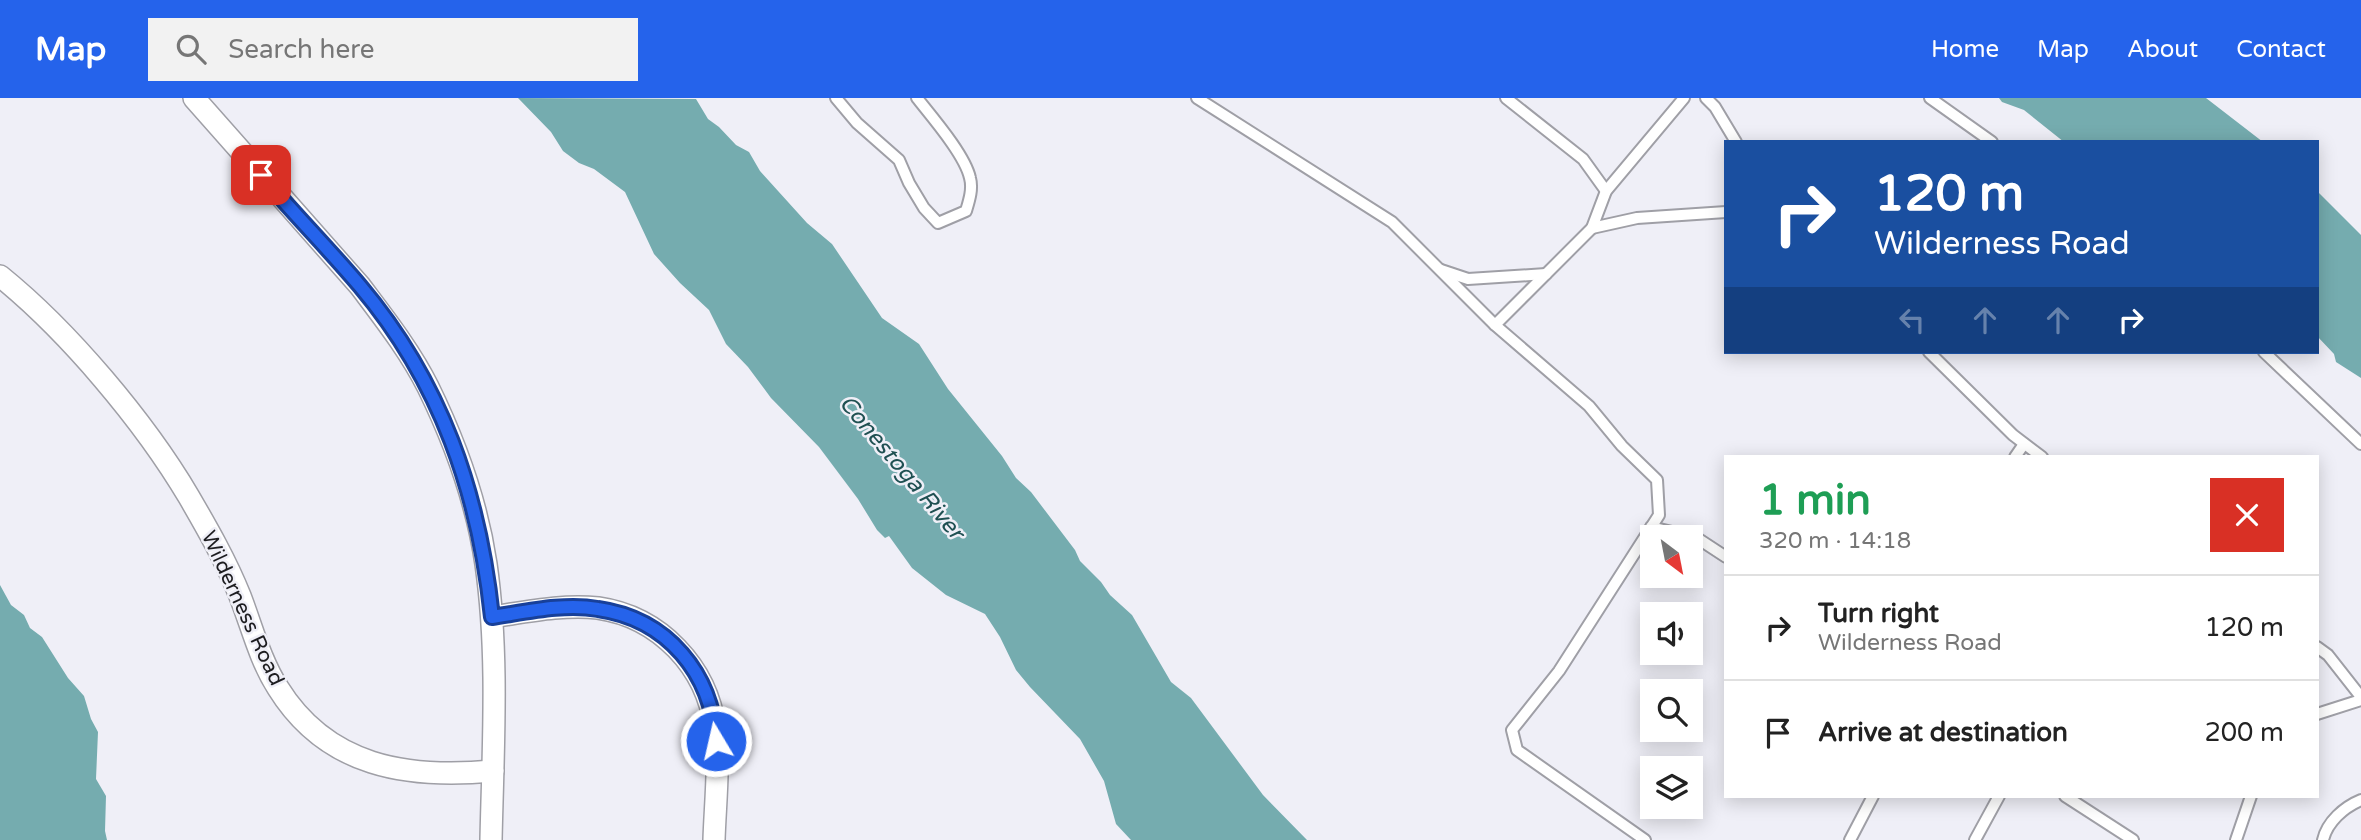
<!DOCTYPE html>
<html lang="en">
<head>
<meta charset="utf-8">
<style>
  body { margin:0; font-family:"Varela Round",sans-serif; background:#f2f2f2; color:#222; height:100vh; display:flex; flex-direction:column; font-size:26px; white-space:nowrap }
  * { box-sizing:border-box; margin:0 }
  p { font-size:23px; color:#767676 }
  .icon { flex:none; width:38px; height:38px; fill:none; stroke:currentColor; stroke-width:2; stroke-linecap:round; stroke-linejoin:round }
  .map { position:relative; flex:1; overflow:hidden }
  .side { position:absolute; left:1724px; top:357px; width:595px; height:343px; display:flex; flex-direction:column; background:#fff; border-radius:0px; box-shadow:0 4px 18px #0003 }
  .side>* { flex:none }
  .top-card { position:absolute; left:1724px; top:42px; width:595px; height:214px; border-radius:0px; box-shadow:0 4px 18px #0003; background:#1a4fa0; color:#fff; overflow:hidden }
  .needle { width:46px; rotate:148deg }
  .fabs { position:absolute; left:1640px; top:427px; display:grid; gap:14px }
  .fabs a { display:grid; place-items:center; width:63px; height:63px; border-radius:0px; background:#fff; box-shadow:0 4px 18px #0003; font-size:35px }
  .pin { position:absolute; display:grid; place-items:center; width:60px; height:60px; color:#fff; margin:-30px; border-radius:14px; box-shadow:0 4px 10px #0006 }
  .me { position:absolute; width:77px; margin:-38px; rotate:351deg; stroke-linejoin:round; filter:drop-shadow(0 0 5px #0008) }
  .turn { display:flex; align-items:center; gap:24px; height:147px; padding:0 35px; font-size:32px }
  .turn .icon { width:91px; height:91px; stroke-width:2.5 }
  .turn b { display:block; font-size:49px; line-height:60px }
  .lanes { display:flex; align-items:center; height:66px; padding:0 35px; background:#0003; justify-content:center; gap:35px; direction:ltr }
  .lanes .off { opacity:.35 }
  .round { display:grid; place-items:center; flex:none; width:74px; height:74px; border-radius:0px; background:#f2f2f2 }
  .overview { display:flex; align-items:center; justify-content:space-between; height:119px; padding:0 35px }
  h1 { font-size:42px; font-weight:800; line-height:52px; color:#1e9e55 }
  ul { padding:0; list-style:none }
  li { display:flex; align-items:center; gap:21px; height:105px; padding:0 35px; border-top:2px solid #e0e0e0 }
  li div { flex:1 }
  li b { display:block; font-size:26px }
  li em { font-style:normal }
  header { display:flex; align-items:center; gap:42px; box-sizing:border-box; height:98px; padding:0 35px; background:#2563eb; color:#fff }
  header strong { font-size:33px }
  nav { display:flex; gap:38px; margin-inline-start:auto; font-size:24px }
  .search { width:490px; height:63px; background:#f2f2f2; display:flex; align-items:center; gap:18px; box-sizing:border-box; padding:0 24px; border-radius:0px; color:#767676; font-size:26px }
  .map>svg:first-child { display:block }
  .water { fill:#75acaf }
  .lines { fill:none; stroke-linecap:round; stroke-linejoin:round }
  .service-casing { stroke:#9f9fa6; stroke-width:14 }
  .minor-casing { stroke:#9f9fa6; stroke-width:24 }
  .service { stroke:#fff; stroke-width:10 }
  .minor { stroke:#fff; stroke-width:21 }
  .route-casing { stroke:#184099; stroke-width:18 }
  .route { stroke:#2563eb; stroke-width:12 }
  .labels { text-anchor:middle; stroke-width:5; stroke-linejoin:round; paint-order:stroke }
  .street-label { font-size:21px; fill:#1d1d20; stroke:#efeff7 }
  .water-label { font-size:23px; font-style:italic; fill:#1f5052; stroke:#efeff7 }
</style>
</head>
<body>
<header>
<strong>Map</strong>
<div class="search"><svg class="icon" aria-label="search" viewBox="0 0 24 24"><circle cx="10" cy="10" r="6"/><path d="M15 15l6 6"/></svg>Search here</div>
<nav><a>Home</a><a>Map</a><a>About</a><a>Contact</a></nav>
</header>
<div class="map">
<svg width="2361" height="742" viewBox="0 0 2361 742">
  <rect width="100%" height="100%" fill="#efeff7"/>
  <g class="water">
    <path d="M518 0 696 1 708 21 719 29 736 47 749 54 760 73 807 125 832 146 882 220 919 246 948 291 1002 358 1016 380 1031 394 1075 452 1080 463 1101 484 1110 497 1132 517 1171 584 1191 600 1263 697 1307 742H1131L1116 726 1104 683 1080 641 1030 589 1016 572 1000 539 985 516 946 497 912 470 889 438 885 440 877 432 858 401 819 349 771 300 748 269 726 246 709 212 680 185 654 156 625 94 594 71 579 65 563 53 551 34Z"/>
    <path d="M1999 0H2206L2263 44H2064L2024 12 2002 4Z"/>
    <path d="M2317 93 2361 137V280L2336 264 2334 256 2317 238Z"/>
    <path d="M0 487 11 507 24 517 30 530 42 539 68 580 84 598 91 621 98 634 96 681 106 698 105 733 107 742H0Z"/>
  </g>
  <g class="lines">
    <defs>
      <g id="service">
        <path d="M836 0 857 25 899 62 909 85 924 110 938 125 966 113C969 103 973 91 970 80 965 57 932 19 917 0"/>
        <path d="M1197 0 1392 124 1495 227 1589 308 1622 348 1657 382 1659 417 1559 573 1512 632 1517 652 1645 742"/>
        <path d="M1506 0 1583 61 1606 93"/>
        <path d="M1706 0 1715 9 1736 44"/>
        <path d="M1930 0 1992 44"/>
        <path d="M1592 130 1637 120 1726 114"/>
        <path d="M1441 172 1468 181 1546 176"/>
        <path d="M1495 227 1592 130 1606 93 1684 0"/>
        <path d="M1929 254 2013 337 2042 359"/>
        <path d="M2264 254 2361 346"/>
        <path d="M2015 359 2024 346"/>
        <path d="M1651 429 1697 440 1726 459"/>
        <path d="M2317 549 2328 557 2361 599"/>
        <path d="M2317 616 2361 602"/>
        <path d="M2065 698 2133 742"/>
        <path d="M1850 742 1873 698"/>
        <path d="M1975 742 1999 698"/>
        <path d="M2236 742 2251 698"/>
        <path d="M2323 742C2327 724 2344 709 2361 702"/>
      </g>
      <g id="minor">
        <path d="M194 0 360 188C384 220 410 253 428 289 455 344 477 405 486 466 499 557 493 650 491 742"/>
        <path d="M0 178C68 233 144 323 189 399 207 430 226 463 240 498 252 529 260 562 278 590 327 669 407 681 493 673"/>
        <path d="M492 519C526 514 563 506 598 510 660 519 707 569 715 630 720 665 715 707 714 742"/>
      </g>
    </defs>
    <use href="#service" class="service-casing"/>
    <use href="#minor" class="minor-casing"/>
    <use href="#service" class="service"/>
    <use href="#minor" class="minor"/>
  </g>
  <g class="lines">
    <defs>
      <path id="route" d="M261 77C293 115 328 150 360 188 441 284 479 395 492 519 526 514 564 505 598 511 668 521 712 576 716 643"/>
    </defs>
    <use href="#route" class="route-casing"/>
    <use href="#route" class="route"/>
  </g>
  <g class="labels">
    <g class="street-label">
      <text transform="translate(243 510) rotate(65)" y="7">Wilderness Road</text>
    </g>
    <g class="water-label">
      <text transform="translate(902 369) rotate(50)" y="8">Conestoga River</text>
    </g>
  </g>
</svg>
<div class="fabs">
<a><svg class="needle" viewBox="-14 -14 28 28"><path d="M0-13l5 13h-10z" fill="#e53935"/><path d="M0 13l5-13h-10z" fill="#767676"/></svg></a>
<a><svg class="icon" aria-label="sound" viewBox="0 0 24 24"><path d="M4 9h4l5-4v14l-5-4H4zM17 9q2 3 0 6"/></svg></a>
<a><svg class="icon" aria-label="search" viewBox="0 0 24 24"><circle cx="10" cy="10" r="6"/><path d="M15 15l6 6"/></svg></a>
<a><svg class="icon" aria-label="layers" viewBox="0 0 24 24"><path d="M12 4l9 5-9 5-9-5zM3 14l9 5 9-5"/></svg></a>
</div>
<div class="pin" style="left:261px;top:77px;background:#d93025"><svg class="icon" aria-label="arrive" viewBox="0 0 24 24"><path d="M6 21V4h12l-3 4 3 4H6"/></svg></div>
<svg class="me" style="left:716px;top:643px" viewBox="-20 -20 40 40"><circle r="17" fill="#2563eb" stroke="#fff" stroke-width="3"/><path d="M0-11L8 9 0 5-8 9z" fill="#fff"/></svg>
<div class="top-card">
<div class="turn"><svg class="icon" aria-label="right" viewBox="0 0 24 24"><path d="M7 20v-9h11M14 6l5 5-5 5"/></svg><div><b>120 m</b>Wilderness Road</div></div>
<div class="lanes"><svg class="icon off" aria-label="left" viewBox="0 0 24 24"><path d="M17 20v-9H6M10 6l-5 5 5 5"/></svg><svg class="icon off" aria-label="ahead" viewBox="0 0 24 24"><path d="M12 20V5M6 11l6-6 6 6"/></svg><svg class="icon off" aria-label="ahead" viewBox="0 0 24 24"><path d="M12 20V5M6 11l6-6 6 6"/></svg><svg class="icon" aria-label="right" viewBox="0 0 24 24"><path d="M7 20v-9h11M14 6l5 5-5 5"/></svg></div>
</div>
<section class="side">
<div class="overview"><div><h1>1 min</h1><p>320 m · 14:18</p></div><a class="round" style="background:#d93025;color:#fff"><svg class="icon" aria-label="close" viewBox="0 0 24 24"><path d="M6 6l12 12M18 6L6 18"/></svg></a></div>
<ul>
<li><svg class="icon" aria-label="right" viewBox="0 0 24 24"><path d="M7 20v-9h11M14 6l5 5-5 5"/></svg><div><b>Turn right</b><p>Wilderness Road</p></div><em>120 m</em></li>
<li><svg class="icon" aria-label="arrive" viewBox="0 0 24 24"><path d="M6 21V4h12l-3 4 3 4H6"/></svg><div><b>Arrive at destination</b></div><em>200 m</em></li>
</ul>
</section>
</div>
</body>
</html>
